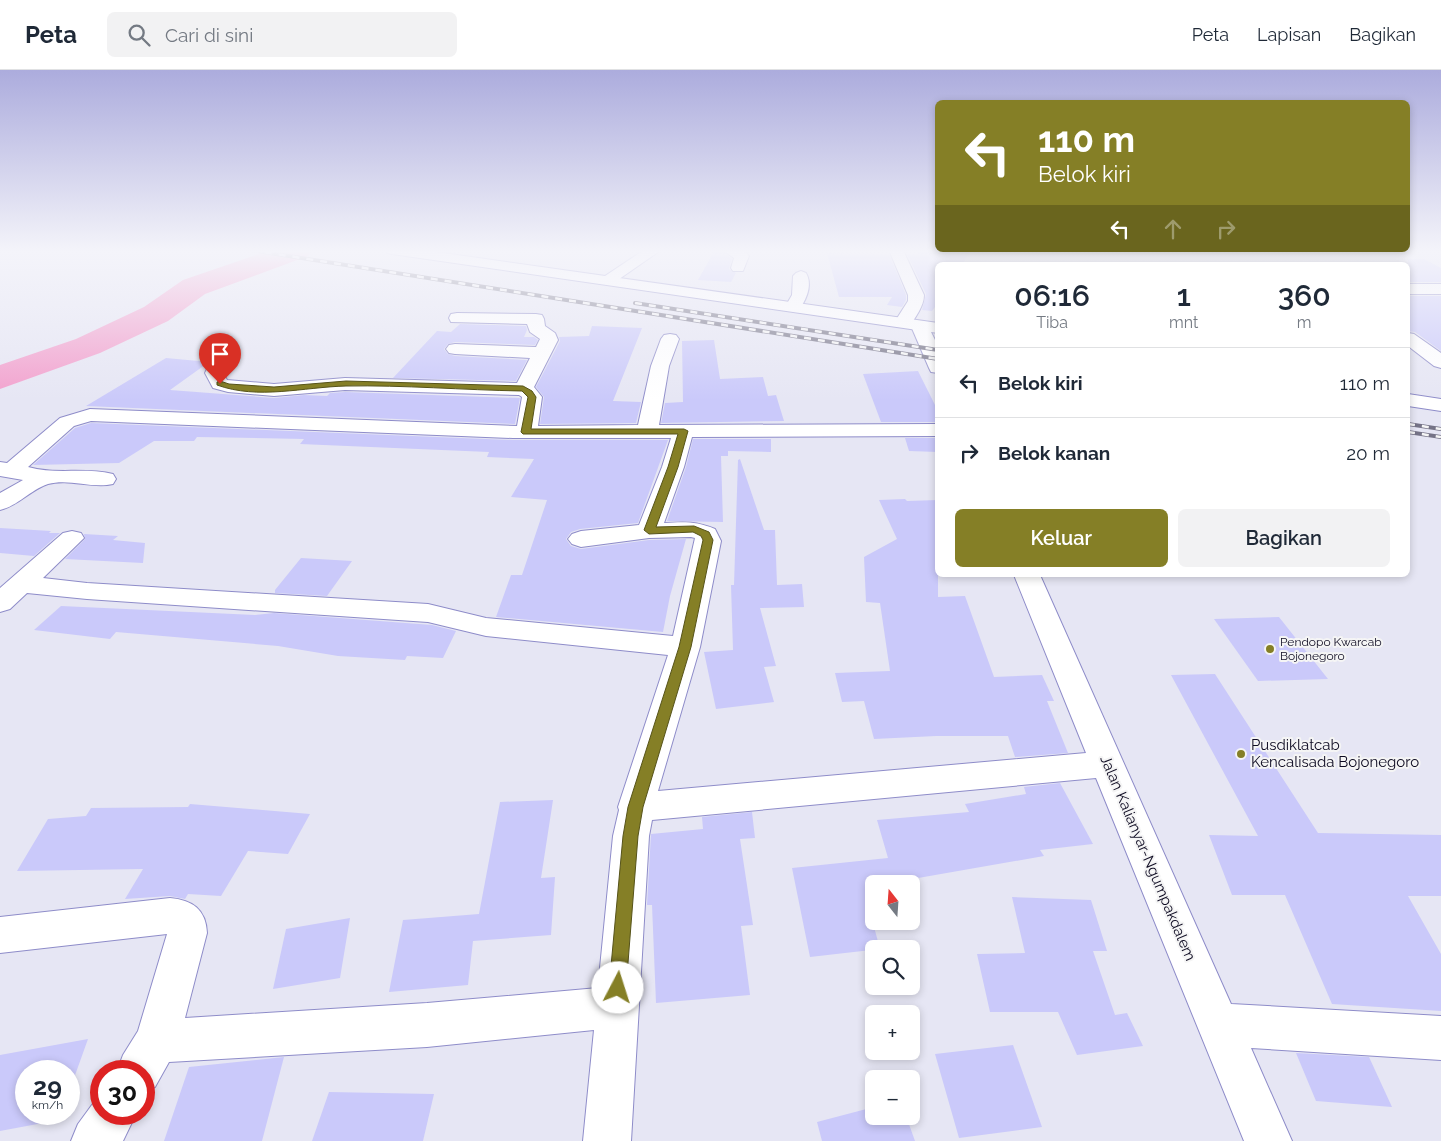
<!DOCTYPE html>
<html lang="id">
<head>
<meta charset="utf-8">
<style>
  body { margin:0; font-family:Raleway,sans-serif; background:#f2f2f3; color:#1f2937; height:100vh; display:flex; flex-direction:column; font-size:19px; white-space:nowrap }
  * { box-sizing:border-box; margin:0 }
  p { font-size:16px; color:#747a83 }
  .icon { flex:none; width:28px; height:28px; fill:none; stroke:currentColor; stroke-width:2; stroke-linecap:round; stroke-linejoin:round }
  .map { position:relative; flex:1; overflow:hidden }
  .panel { position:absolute; left:935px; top:192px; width:475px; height:315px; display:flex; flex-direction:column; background:#fff; border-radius:8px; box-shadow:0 2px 8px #0003 }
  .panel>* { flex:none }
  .banner { position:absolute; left:935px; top:30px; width:475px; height:152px; border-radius:8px; box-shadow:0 2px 8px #0003; background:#857f26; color:#fff; overflow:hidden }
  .needle { width:32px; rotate:343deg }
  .tools { position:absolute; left:865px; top:805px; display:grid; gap:10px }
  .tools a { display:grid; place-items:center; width:55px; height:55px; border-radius:8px; background:#fff; box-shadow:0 2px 8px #0003; font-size:25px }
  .speed { position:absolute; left:15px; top:990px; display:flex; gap:10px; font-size:25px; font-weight:700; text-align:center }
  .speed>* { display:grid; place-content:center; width:65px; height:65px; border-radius:50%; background:#fff; box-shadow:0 2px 8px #0003; line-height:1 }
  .speed small { font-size:12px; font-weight:400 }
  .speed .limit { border:8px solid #d22; background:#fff; color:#111 }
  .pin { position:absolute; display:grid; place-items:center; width:42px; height:42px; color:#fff; margin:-51px -21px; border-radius:50% 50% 50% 0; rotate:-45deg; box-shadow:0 0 5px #0007 }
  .pin .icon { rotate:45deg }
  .me { position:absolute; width:55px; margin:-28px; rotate:5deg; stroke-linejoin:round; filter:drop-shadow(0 0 4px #0008) }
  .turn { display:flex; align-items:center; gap:18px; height:105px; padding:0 20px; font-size:22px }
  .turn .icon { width:65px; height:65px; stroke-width:2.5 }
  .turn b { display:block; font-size:35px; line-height:42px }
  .lanes { display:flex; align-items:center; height:48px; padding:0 20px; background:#0003; justify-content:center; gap:25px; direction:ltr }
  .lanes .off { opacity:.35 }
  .eta { display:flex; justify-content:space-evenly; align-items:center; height:85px; text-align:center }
  .eta b { font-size:30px; font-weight:600; line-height:35px }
  .primary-button { display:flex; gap:10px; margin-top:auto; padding:10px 20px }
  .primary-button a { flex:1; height:58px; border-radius:8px; background:#857f26; color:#fff; font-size:20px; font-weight:600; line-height:58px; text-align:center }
  .primary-button a+a { background:#f2f2f3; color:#1f2937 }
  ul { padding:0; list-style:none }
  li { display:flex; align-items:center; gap:15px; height:70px; padding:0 20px; border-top:1px solid #e0e1e3 }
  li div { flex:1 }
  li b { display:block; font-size:19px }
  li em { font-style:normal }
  header { display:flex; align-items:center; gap:30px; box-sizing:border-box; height:70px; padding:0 25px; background:#fff; border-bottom:1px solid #e0e1e3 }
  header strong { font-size:24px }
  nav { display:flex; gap:28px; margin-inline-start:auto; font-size:18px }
  .search { width:350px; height:45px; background:#f2f2f3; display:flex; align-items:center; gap:12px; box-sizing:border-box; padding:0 18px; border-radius:8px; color:#747a83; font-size:19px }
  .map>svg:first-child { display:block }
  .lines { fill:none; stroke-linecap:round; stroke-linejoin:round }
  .river { fill:#f2a0cd; fill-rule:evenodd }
  .building { fill:#cac9fa }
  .minor-casing { stroke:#8e8cc9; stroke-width:2 }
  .highway-casing { stroke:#8e8cc9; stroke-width:2 }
  .minor { fill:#fff; fill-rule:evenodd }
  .highway { fill:#fff; fill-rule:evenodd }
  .rail-casing { stroke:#757386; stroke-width:4 }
  .rail { stroke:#f5f5f5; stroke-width:2.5; stroke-dasharray:7; stroke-linecap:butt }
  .route { fill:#857f26; stroke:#565319 }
  .poi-dot { fill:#857f26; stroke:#f5f5f5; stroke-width:2 }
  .labels { text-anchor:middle; stroke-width:4; stroke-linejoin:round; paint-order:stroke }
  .poi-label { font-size:12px; fill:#0e0b22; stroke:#f5f5f5; text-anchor:start }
  .near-poi-label { font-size:15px; fill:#0e0b22; stroke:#f5f5f5; text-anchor:start }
  .near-street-label { font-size:15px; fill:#0e0b22; stroke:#f5f5f5 }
</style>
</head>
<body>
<header>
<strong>Peta</strong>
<div class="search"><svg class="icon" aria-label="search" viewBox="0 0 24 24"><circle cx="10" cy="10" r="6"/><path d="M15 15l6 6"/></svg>Cari di sini</div>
<nav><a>Peta</a><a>Lapisan</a><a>Bagikan</a></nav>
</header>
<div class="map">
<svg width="1441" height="1071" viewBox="0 0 1441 1071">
  <rect width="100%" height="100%" fill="#e6e6f4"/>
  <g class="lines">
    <path class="river" d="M271 180H312L308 186 205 224 168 251 100 283 0 319V295L76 269 144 237 183 210Z"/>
  </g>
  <g class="building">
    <path d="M715 180H721L732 189 729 199 736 203 731 212 698 210Z"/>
    <path d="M916 180H971L962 195H938V233L932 241 922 240 926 224 907 184H918Z"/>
    <path d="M827 183 889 184 906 225V230L902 237 887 235 892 227H839Z"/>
    <path d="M1408 189H1424L1441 198V212H1408Z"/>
    <path d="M1408 226H1441V281L1415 262 1408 261Z"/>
    <path d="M460 254 526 256 527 260 524 267H534L538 270 535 275 455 272 448 274 444 279 448 284 455 286 527 290 516 311 393 308 437 261 451 262Z"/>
    <path d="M592 256 642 258 613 331 641 332 636 353 540 354 544 327 536 317 560 271 559 267 589 266Z"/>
    <path d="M714 270 720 309 763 307 768 326 776 325 784 351 661 353 665 333 683 332 682 271Z"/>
    <path d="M166 288 209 292 170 320 274 328 304 325 327 326 330 323 345 322 520 328 515 354 86 336Z"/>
    <path d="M918 301 938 341V352H881L863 304Z"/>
    <path d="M91 353 513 370H668L638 453 580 459 571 462 566 469 571 476 581 479 649 470 686 469 670 526 663 562 496 547 511 505H522L547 430 511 427 534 389 487 387 489 382 300 374 304 369 197 367 194 371H154L119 393 33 395 75 358Z"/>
    <path d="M905 368H938V382L909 381Z"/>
    <path d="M693 369H771V382L728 381V386H721L723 452 667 451 686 397Z"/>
    <path d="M740 389 764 460H775L777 515 802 514 804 537 760 538 776 596 764 597 774 632 716 639 704 582 733 580 731 515H734L738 390Z"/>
    <path d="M905 429 907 431 938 430V527L965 526 994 607 1042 605 1054 631H1047L1068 683 1015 687 1008 666H936L874 669 864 631 842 632 835 603 890 601 880 533 866 532 864 487 897 469 879 430Z"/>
    <path d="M0 458 51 461 49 463H60L34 486 0 483Z"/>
    <path d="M84 464 118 466 113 470 145 473 143 493 65 489 85 469Z"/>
    <path d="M301 488 352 491 327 526 275 523V520Z"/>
    <path d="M61 536 255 545 274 543 432 555 456 561 443 588 407 586 405 590 338 586 278 576 116 562 110 569 34 560Z"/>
    <path d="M1279 547 1328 609 1258 611 1214 549Z"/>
    <path d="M1215 604 1318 763 1441 765V826H1408L1441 884V941L1332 934 1285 825H1232L1209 765 1258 766 1171 605Z"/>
    <path d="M1060 713 1093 774 1040 780 1044 786 901 811V814H874V830L867 831 880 879 810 887 792 798 888 788 877 750 969 742 965 734 1026 724 1024 717Z"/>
    <path d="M553 730 541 808 555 807 551 865 473 871 468 915 389 922 403 850 479 844 500 732Z"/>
    <path d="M190 734 310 744 288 784 248 781 221 826 188 824 185 829 170 826 125 829 143 799 17 801 48 749 86 746 91 738 188 737Z"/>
    <path d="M752 742 755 768 740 769 753 855 741 856 750 925 656 933 652 835H647L651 764 703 759 702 747Z"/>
    <path d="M1012 827 1091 830 1107 881H1093L1115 945 1127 943 1143 976 1077 985 1058 942H990L977 884 1025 883Z"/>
    <path d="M350 848 340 908 273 919 286 859Z"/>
    <path d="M88 969 69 1022V1001H26V1044H61L59 1050 0 1061V985Z"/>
    <path d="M1013 975 1042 1057 959 1068 935 984Z"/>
    <path d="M1296 983 1369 987 1392 1037 1316 1031Z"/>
    <path d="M284 987 262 1071H164L189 997Z"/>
    <path d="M329 1022 434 1024 423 1071H312Z"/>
    <path d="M874 1037V1046H906L915 1071H822L817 1052Z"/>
  </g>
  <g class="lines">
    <defs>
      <g id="minor">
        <path d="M644 180H661L612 214H602L599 211 602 208Z"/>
        <path d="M723 180C732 180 743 178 749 186L743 201H733L731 198 734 188Z"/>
        <path d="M889 180H903L924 225C924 236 915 248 909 257H897L894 253 908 231V225Z"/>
        <path d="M801 201 806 203C813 215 806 230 799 240H787L785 237 792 225 793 206 796 203Z"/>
        <rect x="1408" y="214" width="33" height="10"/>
        <path d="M457 243 536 244 542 245 544 249 545 256 555 263 558 270 534 317 542 327 538 356 638 355 651 296 661 269 664 265 670 264 676 265 679 269 669 296 659 355 938 354V366L692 367 684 397 664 453C684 452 696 451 715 459L721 471 700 577 658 721 1086 683 1014 505H1040L1231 934 1441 946V990L1251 978 1292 1071H1244L1096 708 652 750 649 766 631 1071H583L594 960 427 977 169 992 155 1017 144 1021V1001H117L123 985 138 961 167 864 0 883V847L170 828C192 830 206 839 207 863L185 948 427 933 598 918 613 766 619 740 618 737 668 585 486 566 428 552 87 529 27 523 10 539 0 542V518L63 463 72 461 81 463 84 468 43 508 87 513 428 534 486 548 673 566 695 468 691 467 649 468 581 477 572 474 568 469 572 464 581 461 639 455 662 397 671 368H513L91 351 74 356 28 397C55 405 84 397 113 404L116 409 113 414C92 419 69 408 48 414 30 420 18 436 0 440V423L23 410 0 406V392L7 393 60 348 90 339 517 356 522 327 519 325 345 320 274 326 228 322 213 318 205 303 207 299 214 297 221 299 227 310 274 314 345 308 517 313 530 288 455 284 449 283 446 279 449 275 455 274 536 277 540 269 530 262 527 254 451 252 449 248 451 244Z"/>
        <path d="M920 251 926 252 938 276V303L931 302 929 298 911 256 914 252Z"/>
        <path d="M1408 263 1414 264 1441 283V298L1434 296 1408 276Z"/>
        <path d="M101 1026V1044H136L123 1071H71L78 1054 97 1028Z"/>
      </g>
      <g id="highway">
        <path d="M385 180H422L938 253V263L392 184 387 183Z"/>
        <path d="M1408 324 1441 329V341L1408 336Z"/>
      </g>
    </defs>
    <use href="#minor" class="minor-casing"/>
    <use href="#highway" class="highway-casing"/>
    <use href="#minor" class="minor"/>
    <use href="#highway" class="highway"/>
    <defs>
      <g id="rail">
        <path d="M251 180 938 289"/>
        <path d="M635 233 938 280"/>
        <path d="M1408 354 1441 359"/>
        <path d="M1408 362 1441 367"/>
      </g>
    </defs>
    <use href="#rail" class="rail-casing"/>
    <use href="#rail" class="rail"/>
  </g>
  <linearGradient id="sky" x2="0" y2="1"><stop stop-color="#acacdd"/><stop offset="0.55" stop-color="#f4f4fa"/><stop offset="1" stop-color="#f4f4fa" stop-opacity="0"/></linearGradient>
  <rect width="1441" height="330" fill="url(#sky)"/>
  <path class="route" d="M220 311 229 314 274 317 346 311 523 316 532 321 536 327 531 359H684L688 361 678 397 656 457 694 456 709 462 713 470 691 577 643 737 638 766 626 918 624 924 618 926 612 924 609 918 623 766 628 737 679 577 703 470 701 466 693 462 649 464 644 460 668 397 678 364H523L521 362 528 327 522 321C463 320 404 315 346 316 304 317 258 330 217 315V312Z"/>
  <g class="poi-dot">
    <circle cx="1270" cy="579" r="5"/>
    <circle cx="1241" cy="684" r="5"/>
  </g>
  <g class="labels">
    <g class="poi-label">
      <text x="1280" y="576">Pendopo Kwarcab<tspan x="1280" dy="14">Bojonegoro</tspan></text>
    </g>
    <g class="near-poi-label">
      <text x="1251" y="680">Pusdiklatcab<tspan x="1251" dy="17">Kencalisada Bojonegoro</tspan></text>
    </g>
    <g class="near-street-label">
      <text transform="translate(1148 788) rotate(67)" y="5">Jalan Kalianyar-Ngumpakdalem</text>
    </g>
  </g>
</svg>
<div class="tools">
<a><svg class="needle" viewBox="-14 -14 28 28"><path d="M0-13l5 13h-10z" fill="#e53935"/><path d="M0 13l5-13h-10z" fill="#747a83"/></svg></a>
<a><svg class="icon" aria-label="search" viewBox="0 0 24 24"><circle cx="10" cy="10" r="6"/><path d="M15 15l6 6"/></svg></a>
<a>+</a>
<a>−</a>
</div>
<div class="speed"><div>29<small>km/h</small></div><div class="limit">30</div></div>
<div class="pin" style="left:220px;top:314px;background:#d93025"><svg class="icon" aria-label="arrive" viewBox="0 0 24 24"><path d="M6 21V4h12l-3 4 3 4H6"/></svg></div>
<svg class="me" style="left:618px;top:918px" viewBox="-20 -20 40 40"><circle r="19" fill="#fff"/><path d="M0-13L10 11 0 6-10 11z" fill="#857f26"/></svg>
<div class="banner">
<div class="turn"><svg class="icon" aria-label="left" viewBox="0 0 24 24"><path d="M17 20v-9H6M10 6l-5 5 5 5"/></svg><div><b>110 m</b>Belok kiri</div></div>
<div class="lanes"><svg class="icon" aria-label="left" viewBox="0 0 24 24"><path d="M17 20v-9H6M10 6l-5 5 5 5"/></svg><svg class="icon off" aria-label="ahead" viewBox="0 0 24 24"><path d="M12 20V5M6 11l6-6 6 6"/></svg><svg class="icon off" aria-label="right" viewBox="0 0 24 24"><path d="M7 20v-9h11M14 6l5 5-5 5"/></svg></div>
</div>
<section class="panel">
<div class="eta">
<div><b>06:16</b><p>Tiba</p></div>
<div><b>1</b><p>mnt</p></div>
<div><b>360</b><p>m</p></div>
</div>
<ul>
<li><svg class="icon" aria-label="left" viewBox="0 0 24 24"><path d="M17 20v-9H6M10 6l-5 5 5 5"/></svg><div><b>Belok kiri</b></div><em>110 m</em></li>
<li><svg class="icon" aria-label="right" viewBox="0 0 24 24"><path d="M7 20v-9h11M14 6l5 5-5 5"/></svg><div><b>Belok kanan</b></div><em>20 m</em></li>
</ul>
<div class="primary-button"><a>Keluar</a><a>Bagikan</a></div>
</section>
</div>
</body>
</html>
